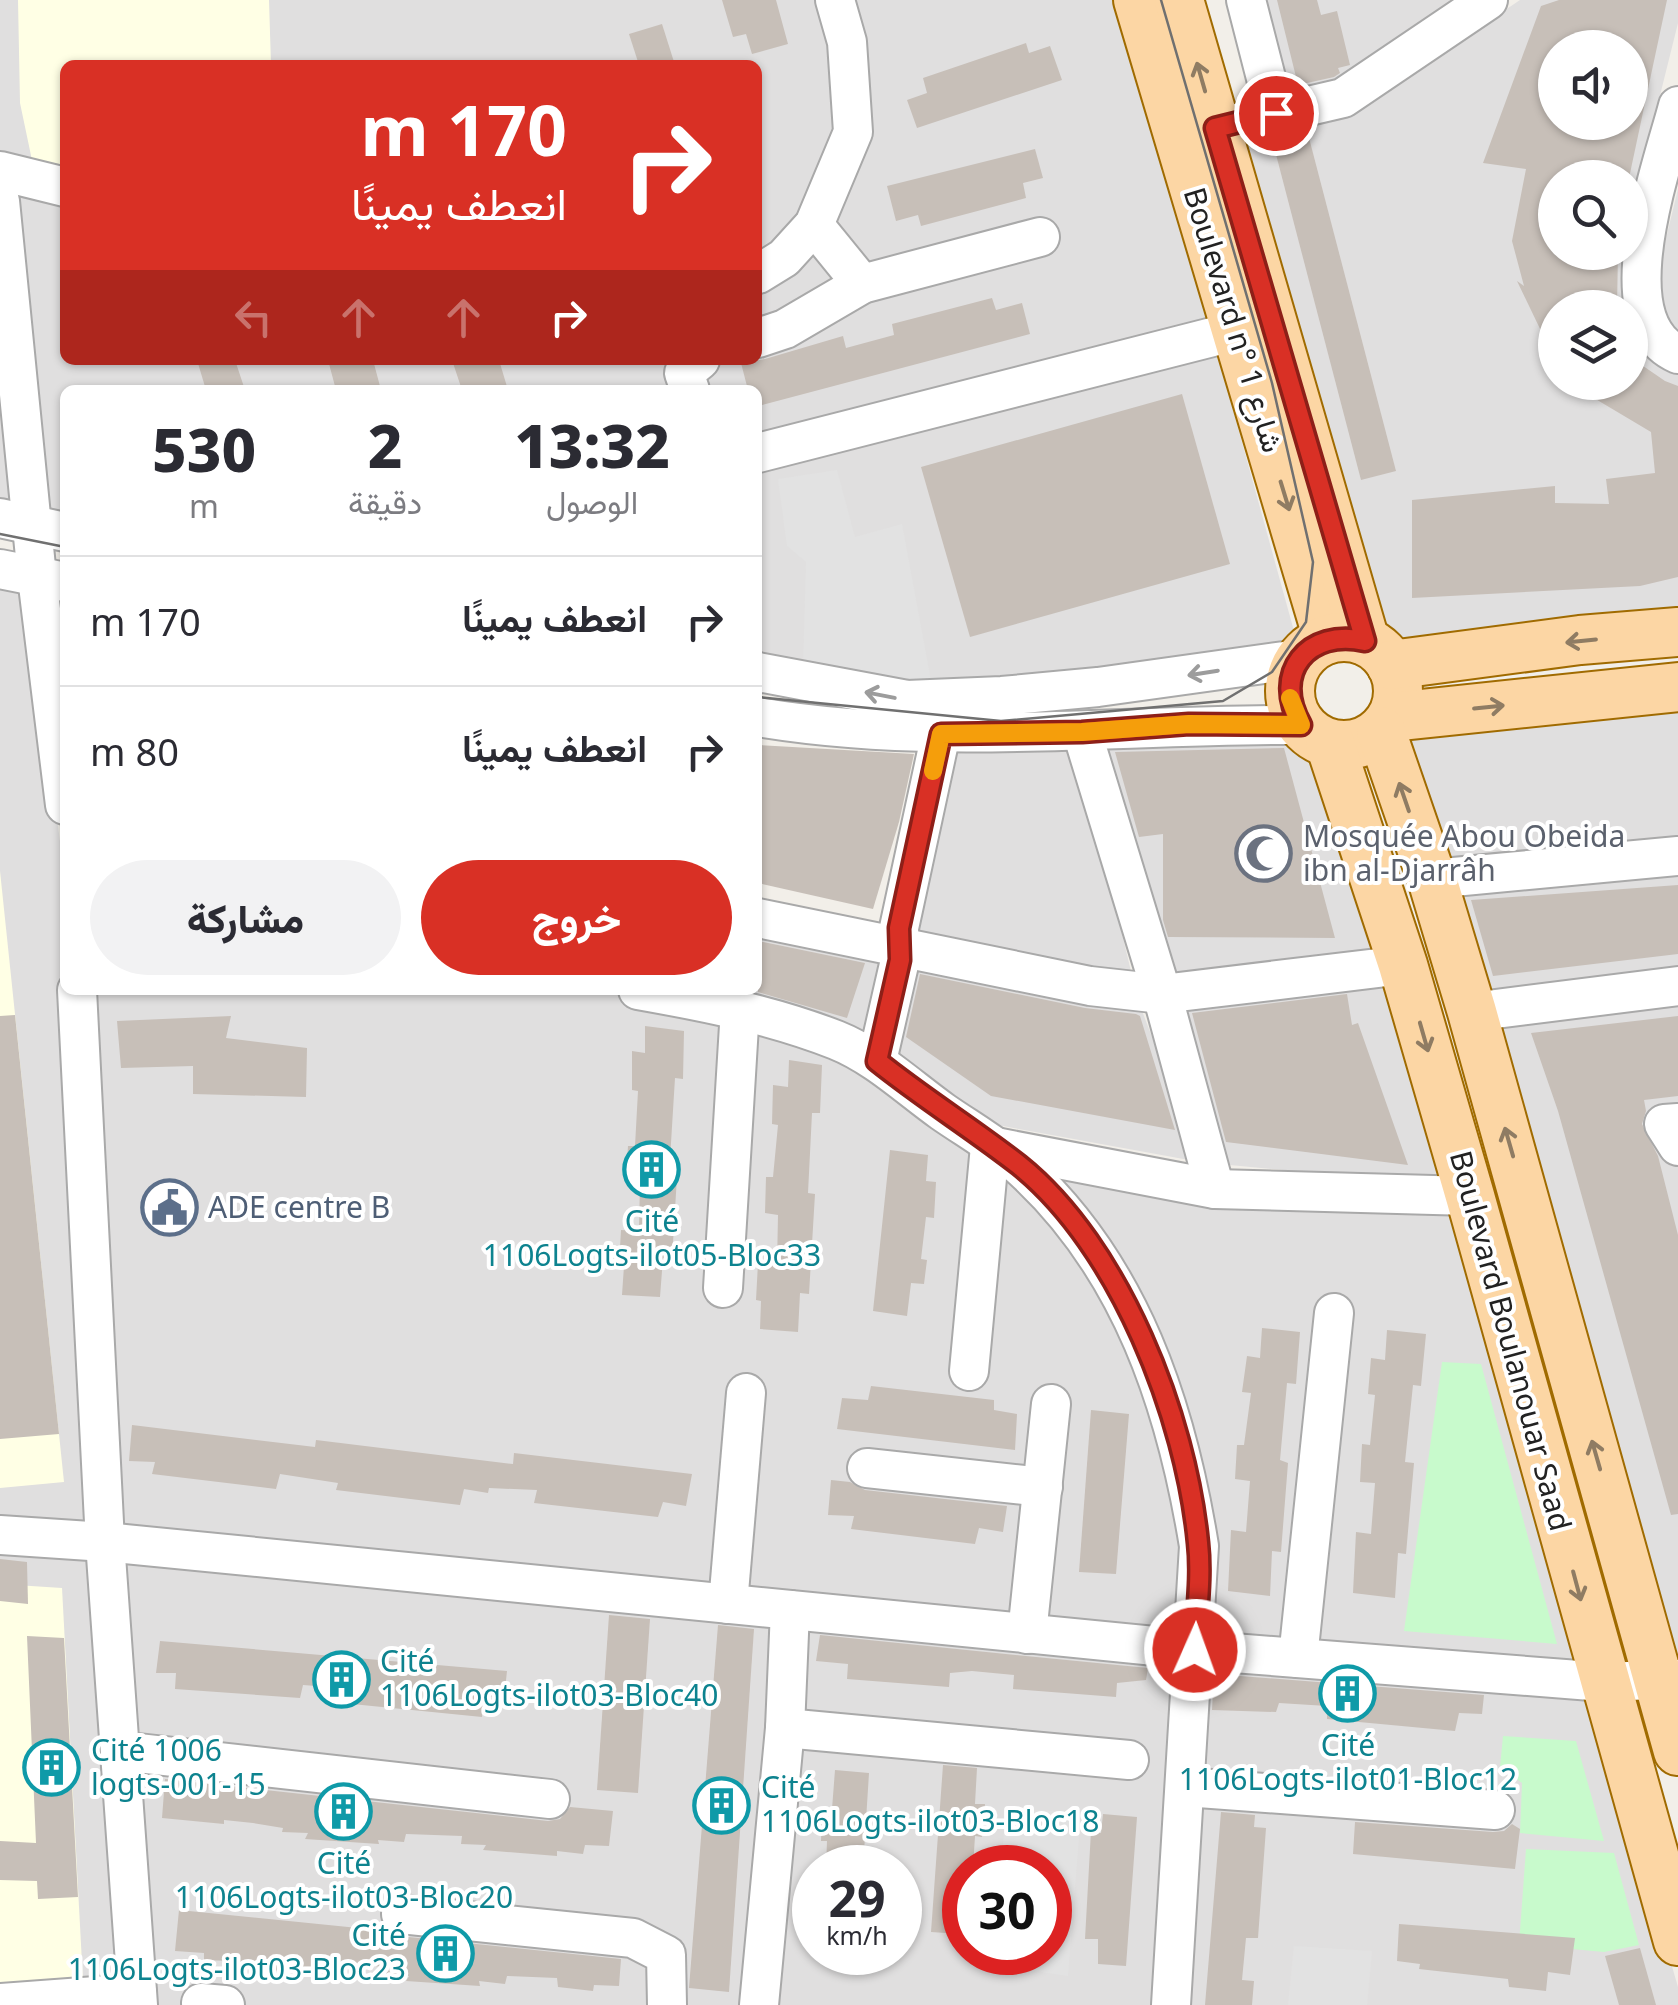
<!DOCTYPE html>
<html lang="ar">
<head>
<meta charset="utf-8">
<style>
  body { margin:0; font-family:"Noto Sans",Vazirmatn,sans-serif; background:#f2f2f3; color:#2b2b33; direction:rtl; height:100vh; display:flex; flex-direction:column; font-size:38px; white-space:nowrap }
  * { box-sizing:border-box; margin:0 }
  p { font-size:32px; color:#7c7c81 }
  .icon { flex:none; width:55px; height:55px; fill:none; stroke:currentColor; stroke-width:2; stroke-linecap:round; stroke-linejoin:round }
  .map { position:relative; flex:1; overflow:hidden; direction:ltr }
  .details { position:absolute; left:60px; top:385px; width:702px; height:610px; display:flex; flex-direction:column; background:#fff; border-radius:15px; box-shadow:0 2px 8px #0004; direction:rtl }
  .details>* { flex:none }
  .hud { position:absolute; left:60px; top:60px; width:702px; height:305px; border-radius:15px; box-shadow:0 2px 8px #0004; direction:rtl; background:#d93025; color:#fff; overflow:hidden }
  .buttons { position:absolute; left:1538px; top:30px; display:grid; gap:20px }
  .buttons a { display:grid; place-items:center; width:110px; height:110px; border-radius:50%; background:#fff; box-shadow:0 2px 8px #0004; font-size:50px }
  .speed { position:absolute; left:792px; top:1845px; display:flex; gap:20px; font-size:50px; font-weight:700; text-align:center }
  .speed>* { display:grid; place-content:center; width:130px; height:130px; border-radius:50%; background:#fff; box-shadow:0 2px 8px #0004; line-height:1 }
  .speed small { font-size:25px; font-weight:400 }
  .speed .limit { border:15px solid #d22; background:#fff; color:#111 }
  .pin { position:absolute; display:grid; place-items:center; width:85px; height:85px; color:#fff; margin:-42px; border:5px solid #fff; border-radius:50%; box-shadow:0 2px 10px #0007 }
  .me { position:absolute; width:110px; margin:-55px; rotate:2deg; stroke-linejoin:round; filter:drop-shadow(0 0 8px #0008) }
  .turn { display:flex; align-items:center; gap:35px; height:210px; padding:0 30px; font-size:45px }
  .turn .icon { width:130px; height:130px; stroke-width:2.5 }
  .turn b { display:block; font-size:70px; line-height:85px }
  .lanes { display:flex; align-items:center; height:95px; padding:0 30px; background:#0003; justify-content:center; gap:50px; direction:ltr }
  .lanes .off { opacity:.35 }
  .eta { display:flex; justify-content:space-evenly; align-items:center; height:170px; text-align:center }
  .eta b { font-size:60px; font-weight:800; line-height:70px }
  .button { display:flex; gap:20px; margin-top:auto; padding:20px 30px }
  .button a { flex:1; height:115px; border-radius:60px; background:#d93025; color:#fff; font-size:40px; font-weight:800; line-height:115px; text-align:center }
  .button a+a { background:#f2f2f3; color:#2b2b33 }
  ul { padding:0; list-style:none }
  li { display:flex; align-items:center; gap:30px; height:130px; padding:0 30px; border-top:2px solid #e1e1e2 }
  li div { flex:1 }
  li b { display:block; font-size:38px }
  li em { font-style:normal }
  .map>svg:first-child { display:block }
  .residential { fill:#e0dfdf; fill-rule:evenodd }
  .education { fill:#ffffe5 }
  .park { fill:#c8facc }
  .parking { fill:#e2e2e2 }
  .building { fill:#c7bfb8; fill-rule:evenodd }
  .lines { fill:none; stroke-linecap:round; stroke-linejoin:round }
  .minor-casing { stroke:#a9a9a9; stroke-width:42 }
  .major-casing { stroke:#a06b00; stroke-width:52 }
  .minor { stroke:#fff; stroke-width:38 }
  .major { stroke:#fcd6a4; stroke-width:48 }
  .tram { stroke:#707070; stroke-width:2.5 }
  .oneway { stroke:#8f7c63 }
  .oneway2 { stroke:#9c9c9c }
  .route-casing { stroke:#8d1f18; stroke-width:25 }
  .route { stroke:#d93025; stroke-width:18 }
  .slow { stroke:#f59e0b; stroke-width:18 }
  .labels { text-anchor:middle; stroke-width:8; stroke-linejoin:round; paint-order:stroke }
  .street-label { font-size:30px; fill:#222; stroke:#fff }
  .worship-label { font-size:30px; fill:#5b616d; stroke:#fff; text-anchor:start }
  .service-label { font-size:30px; fill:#4e5e75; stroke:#fff; text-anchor:start }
  .culture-label { font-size:30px; fill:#0d838f; stroke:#fff }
</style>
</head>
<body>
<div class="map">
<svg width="1678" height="2005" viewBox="0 0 1678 2005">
  <rect width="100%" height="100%" fill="#f2efe9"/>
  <g class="residential">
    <path d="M0 0H1161L1213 337 1297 642 1191 662 907 687 758 664V390H65V542L0 533ZM65 65H758V360H65Z"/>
    <path d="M1254 0H1473L1339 90 1281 103Z"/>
    <path d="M1520 0H1678V23L1630 216V178H1555V252L1626 253 1628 307 1555 308V382H1630V317L1632 327 1659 367 1678 374V613L1399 641 1378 627 1239 142 1359 109ZM1555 48H1630V122H1555Z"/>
    <path d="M1678 189V332L1658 304 1660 263Z"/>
    <path d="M0 582 26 588 61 849 92 1533 0 1527Z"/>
    <path d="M1678 692V1671L1393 718Z"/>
    <path d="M1296 738 1306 748 1319 754 1387 959 1152 989 1093 745Z"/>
    <path d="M1077 745 1134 984 906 941 946 746Z"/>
    <path d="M758 926 891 955 871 1050 699 990H758Z"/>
    <path d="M908 957 1139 1003 1200 1162 986 1123 886 1057Z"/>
    <path d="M1392 973 1453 1186 1219 1164 1156 1005Z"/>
    <path d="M93 990H630L748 1019 835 1048 1010 1144 1458 1202 1592 1691 1678 1987V2005H151L118 1535ZM815 1868H900V1952H815ZM965 1868H1050V1952H965Z"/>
    <path d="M0 1543 93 1549 124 1986 0 1995Z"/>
  </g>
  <g class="education">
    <path d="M18 0H269L271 65H65V173L33 165 20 103Z"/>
    <path d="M0 871 64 1482 0 1488Z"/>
    <path d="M0 1584 62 1588 83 1982 0 1987Z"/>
  </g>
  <g class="park">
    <path d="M1442 1362 1481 1364 1557 1644 1404 1631Z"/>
    <path d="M1503 1736 1576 1741 1604 1841 1520 1833 1522 1783 1500 1767Z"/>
    <path d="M1526 1849 1614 1853 1639 1945 1604 1952 1519 1944Z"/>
  </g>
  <g class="parking">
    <path d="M837 470 855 537 902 524 932 686 803 667 806 562 787 546 778 479Z"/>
    <path d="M1006 1809 1081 1812 1068 1976 993 1965 994 1953 1050 1952V1868L1001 1867Z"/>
    <path d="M1294 1946 1372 1951 1367 2005H1288Z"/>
  </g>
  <g class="building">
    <path d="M722 0H776L788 44 752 54 746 34 733 37Z"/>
    <path d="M1277 0H1317L1321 15 1337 11 1350 65 1338 68 1340 73 1334 77 1298 85Z"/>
    <path d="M1559 0H1667L1629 178H1555V252H1618L1617 308H1555V360L1517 281 1524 286 1512 241 1526 169 1483 163 1541 6ZM1555 48H1630V122H1555Z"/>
    <path d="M662 24 675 65H639L629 34Z"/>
    <path d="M1026 43 1029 53 1050 46 1062 80 917 128 907 100 927 93 923 78Z"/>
    <path d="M1308 134 1396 471 1361 480 1273 143Z"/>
    <path d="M1035 149 1043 178 1023 183 1026 198 921 226 918 215 896 221 887 186Z"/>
    <path d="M992 298 996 310 1022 303 1030 334 758 406V390H748L741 363 765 359 843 336 846 348 894 335 892 324Z"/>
    <path d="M1630 357 1665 381 1678 386V577L1640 586 1412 598V500L1555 486V503L1609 504 1606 479 1655 473 1651 432 1567 382H1630Z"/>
    <path d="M197 360H235L245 390H206Z"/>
    <path d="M328 360H373L381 390H336Z"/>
    <path d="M452 360H499L508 390H462Z"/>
    <path d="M1182 394 1230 564 970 637 921 467Z"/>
    <path d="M758 745 914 754 899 822 873 909 758 883Z"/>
    <path d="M1284 748 1335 938 1168 937 1163 920V834L1139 837 1115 752Z"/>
    <path d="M1678 885V954L1493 976 1471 900Z"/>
    <path d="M758 941 865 963 847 1018 758 992Z"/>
    <path d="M920 974 1085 1008 1136 1014 1140 1016 1175 1130 991 1096 906 1037Z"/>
    <path d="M1347 994 1352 1025 1358 1023 1408 1165 1226 1142 1192 1013Z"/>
    <path d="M15 1015 59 1434 0 1439V1016Z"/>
    <path d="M231 1016 226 1038 307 1048 306 1097 193 1094V1066L121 1068 117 1021Z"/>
    <path d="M1678 1016V1096L1644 1100 1646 1111 1642 1124 1658 1156 1678 1235V1514L1671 1515 1558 1111 1531 1033Z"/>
    <path d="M645 1026 684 1031 683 1079 675 1078 670 1159 678 1160 672 1259 663 1258 660 1297 622 1295 624 1266 619 1265 621 1230 639 1231 640 1181 626 1179 628 1146H635L638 1091 632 1090V1051L645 1053Z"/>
    <path d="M789 1060 822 1065 820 1113H812L808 1193 815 1194 809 1294 800 1293 798 1332 760 1329 761 1301 756 1300 758 1263 777 1265 778 1215 765 1213 766 1177H773L778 1125 772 1124 773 1085 788 1087Z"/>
    <path d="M890 1150 928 1155 926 1181 936 1182 934 1218 926 1217 921 1259 927 1260 924 1284 911 1283 907 1316 873 1311Z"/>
    <path d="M1262 1328 1300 1332 1296 1384 1287 1383 1280 1460 1288 1463 1281 1552 1272 1551 1270 1596 1228 1591 1231 1530 1246 1532 1250 1481 1235 1479 1237 1445H1244L1251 1393 1242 1392 1247 1356 1260 1358Z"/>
    <path d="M1387 1330 1426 1334 1421 1386 1413 1385 1405 1462 1414 1463 1406 1554 1398 1553 1395 1598 1353 1593 1356 1532 1371 1534 1375 1483 1360 1482 1362 1444 1370 1445 1375 1395 1368 1394 1371 1358 1385 1360Z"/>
    <path d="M871 1386 994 1400V1410L1017 1414 1015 1450 837 1429 842 1398 868 1400Z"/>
    <path d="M1091 1410 1129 1414 1116 1574 1079 1572Z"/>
    <path d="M132 1425 315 1447 316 1440 513 1464 514 1453 692 1474 686 1506 663 1502 658 1517 534 1503 537 1490 489 1488 488 1493 464 1489 460 1505 336 1490 338 1483 280 1474 276 1489 152 1474 155 1462 129 1461Z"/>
    <path d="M831 1480 850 1482 865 1490 1007 1506 1003 1532 979 1528 975 1544 851 1529 854 1516 828 1515Z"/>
    <path d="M0 1559 27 1562 28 1604 0 1601Z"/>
    <path d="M609 1615 650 1619 638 1793 597 1790Z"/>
    <path d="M718 1625 754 1629 729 1992 689 1988Z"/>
    <path d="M820 1635 1026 1656 1148 1668 1146 1680 1117 1683 1116 1697 1013 1689 1014 1675 972 1671 950 1673 949 1687 847 1679 848 1664 816 1661Z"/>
    <path d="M27 1636 64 1638 78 1897 38 1899 37 1881 0 1880V1841L36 1843Z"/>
    <path d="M160 1641 507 1671 504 1699 483 1695 482 1717 352 1704 355 1689 303 1685 300 1698 175 1689 176 1673H156Z"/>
    <path d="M1214 1674 1484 1695 1482 1714 1459 1713 1455 1731 1327 1719V1706L1279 1703 1276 1712 1212 1710Z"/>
    <path d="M943 1765 977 1768 975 1804H985L982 1837 975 1836 973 1868H965V1910L960 1934 931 1932Z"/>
    <path d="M835 1770 869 1773 863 1868H826L827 1841H821L822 1807 832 1809Z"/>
    <path d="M165 1779 548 1821 560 1819 570 1807 613 1811 609 1846 585 1845 583 1854 557 1851V1856L483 1850 486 1845 461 1844 462 1836 406 1834 404 1842 378 1840 379 1844 305 1839 308 1833 282 1832 283 1828 253 1823 224 1820V1824L162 1818Z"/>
    <path d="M1221 1812 1255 1815 1254 1827 1266 1828 1258 1938H1246L1242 1980 1254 1981 1252 2005H1205Z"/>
    <path d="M1103 1814 1137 1817 1126 1966 1098 1964V1939H1085L1091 1831 1101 1833Z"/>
    <path d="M1355 1822 1493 1832 1504 1831 1512 1824 1520 1829 1515 1869 1353 1854Z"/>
    <path d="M179 1910 358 1928 359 1925 383 1927 399 1936 621 1959 619 1986 594 1985 593 1991 558 1987 557 1978 507 1976 505 1984 479 1981 480 1986 406 1981 409 1976 383 1974 385 1967 327 1962 326 1970 299 1968 300 1972 226 1967 229 1961 204 1960V1953L175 1951Z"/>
    <path d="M1399 1924 1575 1938 1570 1975 1548 1972 1546 1991 1509 1987 1508 1979 1419 1969 1420 1964 1397 1961Z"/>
    <path d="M1640 1948 1656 2005H1619L1605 1956Z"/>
  </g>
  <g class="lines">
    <defs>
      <g id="minor">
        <path d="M1246 0 1275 113"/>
        <path d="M1678 106C1663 164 1604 322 1678 354"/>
        <path d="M1215 128 1343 98 1488 0"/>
        <path d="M0 171 65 187"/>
        <path d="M0 201 37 577 65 805"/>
        <path d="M814 225 862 284"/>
        <path d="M758 274 784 258 814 225 853 132 847 42 835 0"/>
        <path d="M758 338 785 329 862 284 1040 237"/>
        <path d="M690 390 684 373 700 360"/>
        <path d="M758 453 1236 331"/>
        <path d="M0 518 65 532"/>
        <path d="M0 569 65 582"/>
        <path d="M758 672 907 700 1002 696 1098 687 1299 659"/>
        <path d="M758 717C938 747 1119 724 1301 725"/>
        <path d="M1082 732 1162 994 1215 1189"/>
        <path d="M1432 879 1678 856"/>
        <path d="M758 918 1090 986 1162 994 1403 965"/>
        <path d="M77 990 105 1542 138 2005"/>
        <path d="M638 990C706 1002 772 1015 836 1040 876 1056 908 1087 943 1112 969 1130 999 1147 1023 1169 1131 1268 1176 1405 1199 1546L1171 2005"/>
        <path d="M1472 1012 1678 986"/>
        <path d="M877 1061 900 960 899 928 941 733"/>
        <path d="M1678 1123 1664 1124 1678 1146"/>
        <path d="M723 1288 740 1009"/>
        <path d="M969 1371 990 1146 1215 1189 1470 1196"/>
        <path d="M867 1468 1043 1487"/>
        <path d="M0 1535 105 1542 1195 1650 1604 1682 1678 1679"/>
        <path d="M728 1604 746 1393"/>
        <path d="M1027 1634 1051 1404"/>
        <path d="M1298 1658 1334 1313"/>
        <path d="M785 1728 1129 1760"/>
        <path d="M120 1751 550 1799"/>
        <path d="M1185 1787 1495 1810"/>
        <path d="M401 1914 633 1938 666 1955 667 2005"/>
        <path d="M0 2003 137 1993"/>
        <path d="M201 2003 225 2005"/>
        <path d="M759 2005 785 1728 790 1610"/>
      </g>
      <g id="major">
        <path d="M1138 0 1328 639"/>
        <path d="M1179 0 1365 641"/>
        <circle cx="1344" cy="691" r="54"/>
        <path d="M1391 665 1580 640 1678 632"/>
        <path d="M1392 717 1678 687"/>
        <path d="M1381 731 1432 879 1472 1012 1678 1751"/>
        <path d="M1330 744 1403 965 1470 1196 1678 1941"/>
      </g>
    </defs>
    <use href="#minor" class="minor-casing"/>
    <use href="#major" class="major-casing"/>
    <use href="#minor" class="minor"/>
    <use href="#major" class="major"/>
    <g class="tram">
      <path d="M0 534 65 547"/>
      <path d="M758 697 1001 721 1223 701 1272 672 1306 622 1313 562 1272 383 1161 0"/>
    </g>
  </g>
  <defs><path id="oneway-shaft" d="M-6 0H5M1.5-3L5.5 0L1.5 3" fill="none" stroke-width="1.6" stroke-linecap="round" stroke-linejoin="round" transform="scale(2.5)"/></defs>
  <g class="oneway">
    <use href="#oneway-shaft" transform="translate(1201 77) rotate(-106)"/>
    <use href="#oneway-shaft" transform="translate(1285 496) rotate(73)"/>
    <use href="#oneway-shaft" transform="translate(1581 641) rotate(174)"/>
    <use href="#oneway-shaft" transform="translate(1489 707) rotate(-6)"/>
    <use href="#oneway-shaft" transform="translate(1404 797) rotate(-109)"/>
    <use href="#oneway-shaft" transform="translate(1424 1037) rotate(74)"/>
    <use href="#oneway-shaft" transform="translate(1509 1142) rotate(-106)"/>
    <use href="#oneway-shaft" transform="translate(1596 1455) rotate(-106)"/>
    <use href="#oneway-shaft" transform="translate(1577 1586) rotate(75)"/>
  </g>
  <g class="oneway2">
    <use href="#oneway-shaft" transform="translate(1203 673) rotate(171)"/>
    <use href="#oneway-shaft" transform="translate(880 695) rotate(-169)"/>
  </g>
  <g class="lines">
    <defs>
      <path id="route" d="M1195 1650C1196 1616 1202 1578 1198 1543 1186 1417 1120 1246 1019 1165 973 1129 923 1098 877 1061L900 960 899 928 941 734 1082 732 1189 724 1301 725C1271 673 1308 628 1365 641L1215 128 1276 113"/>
    </defs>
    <use href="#route" class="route-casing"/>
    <use href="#route" class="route"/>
    <path class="slow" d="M933 771 941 734 1082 732 1189 724 1301 725 1290 698"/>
  </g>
  <defs>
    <symbol id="mosque-ring" viewBox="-11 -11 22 22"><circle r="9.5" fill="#fff" stroke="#6b7280" stroke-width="1.5"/><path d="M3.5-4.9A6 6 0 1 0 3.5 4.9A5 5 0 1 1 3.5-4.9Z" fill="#6b7280"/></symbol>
    <symbol id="building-ring" viewBox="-11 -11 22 22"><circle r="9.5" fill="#fff" stroke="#0f9aa8" stroke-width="1.5"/><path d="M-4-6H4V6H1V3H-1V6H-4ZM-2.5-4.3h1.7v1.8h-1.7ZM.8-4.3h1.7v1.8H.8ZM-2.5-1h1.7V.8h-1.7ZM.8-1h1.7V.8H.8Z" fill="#0f9aa8"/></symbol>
    <symbol id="civic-ring" viewBox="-11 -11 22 22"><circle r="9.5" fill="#fff" stroke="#5c6f8a" stroke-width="1.5"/><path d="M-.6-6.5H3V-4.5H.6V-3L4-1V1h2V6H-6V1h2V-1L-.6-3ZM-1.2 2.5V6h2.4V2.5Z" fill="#5c6f8a"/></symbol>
  </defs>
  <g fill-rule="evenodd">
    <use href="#mosque-ring" x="1232" y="822" width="63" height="63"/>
    <use href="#building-ring" x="620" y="1138" width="63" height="63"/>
    <use href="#civic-ring" x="138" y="1176" width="63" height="63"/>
    <use href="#building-ring" x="310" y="1648" width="63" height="63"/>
    <use href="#building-ring" x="1316" y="1662" width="63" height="63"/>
    <use href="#building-ring" x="20" y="1736" width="63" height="63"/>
    <use href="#building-ring" x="690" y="1774" width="63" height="63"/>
    <use href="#building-ring" x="312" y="1780" width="63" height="63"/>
    <use href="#building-ring" x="414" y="1922" width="63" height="63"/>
  </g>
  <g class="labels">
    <g class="street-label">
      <text transform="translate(1233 320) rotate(73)" y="10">Boulevard n° شارع 1</text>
      <text transform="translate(1510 1341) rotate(75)" y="10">Boulevard Boulanouar Saad</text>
    </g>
    <g class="worship-label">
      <text x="1303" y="847">Mosquée Abou Obeida<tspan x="1303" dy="34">ibn al-Djarrâh</tspan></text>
    </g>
    <g class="service-label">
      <text x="208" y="1218">ADE centre B</text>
    </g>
    <g class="culture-label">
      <text x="652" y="1232">Cité<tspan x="652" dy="34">1106Logts-ilot05-Bloc33</tspan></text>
      <text x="380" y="1672" text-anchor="start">Cité<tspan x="380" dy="34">1106Logts-ilot03-Bloc40</tspan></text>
      <text x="1348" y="1756">Cité<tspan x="1348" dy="34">1106Logts-ilot01-Bloc12</tspan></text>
      <text x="91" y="1761" text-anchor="start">Cité 1006<tspan x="91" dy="34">logts-001-15</tspan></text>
      <text x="761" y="1798" text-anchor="start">Cité<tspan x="761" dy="34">1106Logts-ilot03-Bloc18</tspan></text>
      <text x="344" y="1874">Cité<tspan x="344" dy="34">1106Logts-ilot03-Bloc20</tspan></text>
      <text x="406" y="1946" text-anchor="end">Cité<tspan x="406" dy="34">1106Logts-ilot03-Bloc23</tspan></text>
    </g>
  </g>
</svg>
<div class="buttons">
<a><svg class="icon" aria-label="sound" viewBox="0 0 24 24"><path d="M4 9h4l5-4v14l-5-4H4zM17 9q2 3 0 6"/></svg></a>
<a><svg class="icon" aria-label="search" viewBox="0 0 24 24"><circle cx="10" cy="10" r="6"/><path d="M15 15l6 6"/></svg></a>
<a><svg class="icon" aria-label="layers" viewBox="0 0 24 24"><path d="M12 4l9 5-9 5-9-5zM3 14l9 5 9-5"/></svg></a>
</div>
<div class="speed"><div>29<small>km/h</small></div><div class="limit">30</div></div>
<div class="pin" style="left:1276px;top:113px;background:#d93025"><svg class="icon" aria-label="arrive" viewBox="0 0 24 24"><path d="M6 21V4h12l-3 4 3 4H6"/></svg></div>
<svg class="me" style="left:1195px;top:1650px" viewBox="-20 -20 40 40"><circle r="17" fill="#d93025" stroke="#fff" stroke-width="3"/><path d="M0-11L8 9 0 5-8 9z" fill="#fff"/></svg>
<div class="hud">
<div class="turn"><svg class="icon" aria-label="right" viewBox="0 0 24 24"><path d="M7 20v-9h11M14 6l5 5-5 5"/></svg><div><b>170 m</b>انعطف يمينًا</div></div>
<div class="lanes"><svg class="icon off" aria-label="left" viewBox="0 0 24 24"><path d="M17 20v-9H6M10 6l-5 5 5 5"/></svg><svg class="icon off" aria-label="ahead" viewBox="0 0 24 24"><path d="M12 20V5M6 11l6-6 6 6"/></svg><svg class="icon off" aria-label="ahead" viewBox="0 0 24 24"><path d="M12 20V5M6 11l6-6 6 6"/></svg><svg class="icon" aria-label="right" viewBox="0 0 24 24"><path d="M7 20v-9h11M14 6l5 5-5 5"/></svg></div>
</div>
<section class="details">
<div class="eta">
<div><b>13:32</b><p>الوصول</p></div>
<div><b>2</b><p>دقيقة</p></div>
<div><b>530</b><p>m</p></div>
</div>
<ul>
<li><svg class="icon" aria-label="right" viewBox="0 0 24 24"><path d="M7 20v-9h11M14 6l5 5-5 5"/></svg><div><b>انعطف يمينًا</b></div><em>170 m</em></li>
<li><svg class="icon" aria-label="right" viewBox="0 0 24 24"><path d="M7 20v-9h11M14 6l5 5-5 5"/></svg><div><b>انعطف يمينًا</b></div><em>80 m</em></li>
</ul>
<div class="button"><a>خروج</a><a>مشاركة</a></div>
</section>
</div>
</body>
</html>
